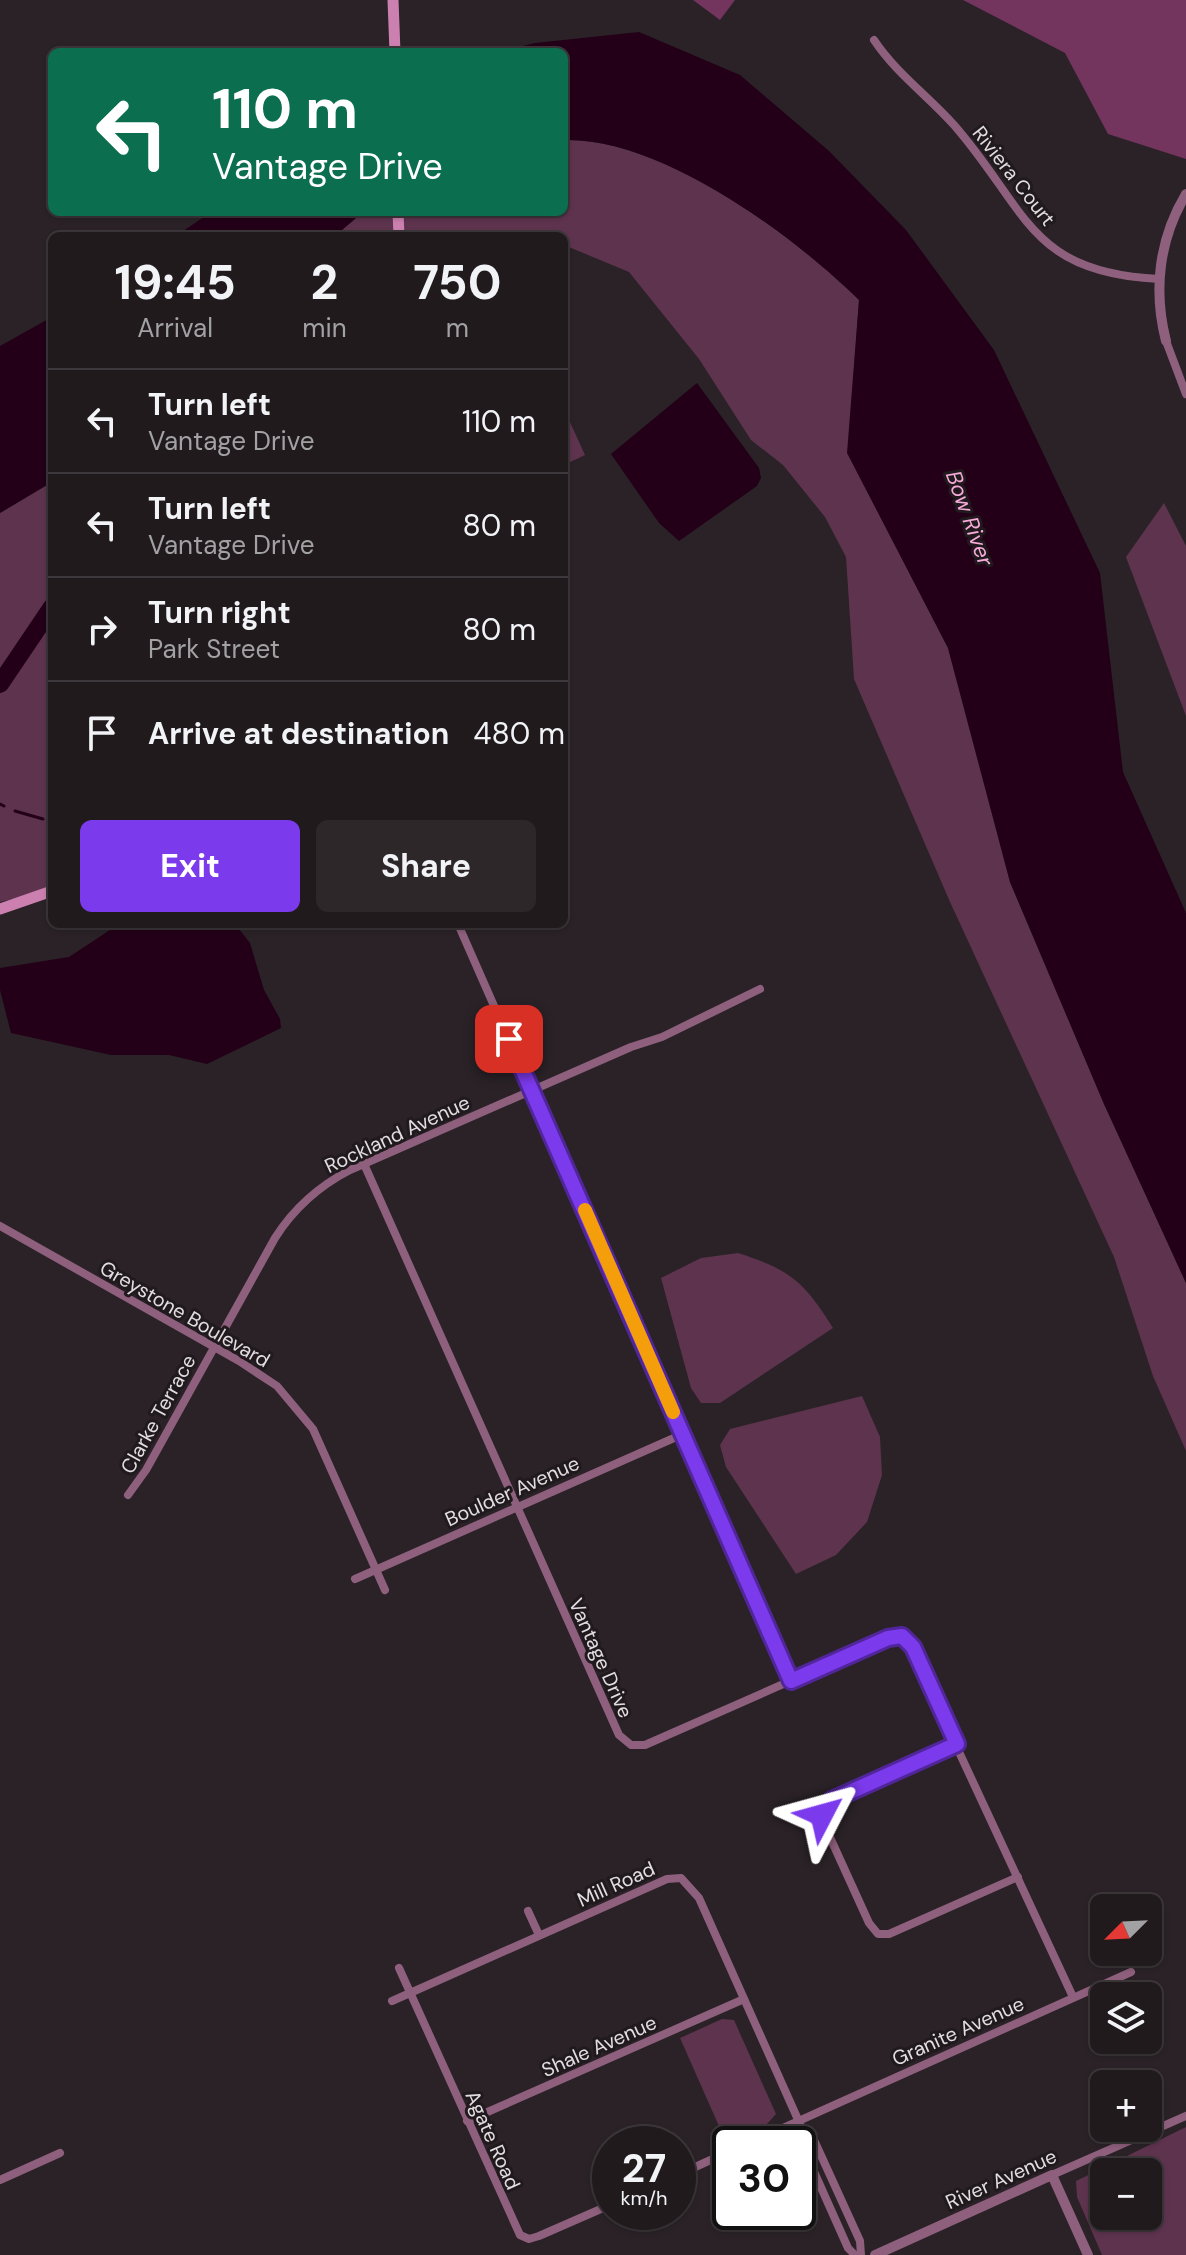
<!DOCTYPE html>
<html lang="en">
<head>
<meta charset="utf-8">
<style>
  body { margin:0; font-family:"DM Sans",sans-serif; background:#2d272a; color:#f1f3f6; height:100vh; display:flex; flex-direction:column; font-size:30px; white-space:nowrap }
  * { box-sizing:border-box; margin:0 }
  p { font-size:26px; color:#a2a1a4 }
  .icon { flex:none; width:44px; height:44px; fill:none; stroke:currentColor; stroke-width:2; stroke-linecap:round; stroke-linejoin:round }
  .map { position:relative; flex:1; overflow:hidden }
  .sheet { position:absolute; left:48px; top:232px; width:520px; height:696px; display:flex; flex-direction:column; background:#201a1d; border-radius:12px; box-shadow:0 2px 6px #0004,0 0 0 2px #3d383b }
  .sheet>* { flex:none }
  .hud { position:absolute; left:48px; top:48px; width:520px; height:168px; border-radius:12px; box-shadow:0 2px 6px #0004,0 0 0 2px #3d383b; background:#0b6e4f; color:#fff; overflow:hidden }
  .needle { width:52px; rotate:246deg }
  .controls { position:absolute; left:1090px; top:1894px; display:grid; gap:16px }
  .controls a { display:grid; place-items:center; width:72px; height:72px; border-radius:12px; background:#201a1d; box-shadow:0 2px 6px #0004,0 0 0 2px #3d383b; font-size:40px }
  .speed { position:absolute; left:592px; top:2126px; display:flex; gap:16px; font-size:40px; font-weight:700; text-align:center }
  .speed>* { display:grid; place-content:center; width:104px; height:104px; border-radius:50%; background:#201a1d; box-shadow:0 2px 6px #0004,0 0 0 2px #3d383b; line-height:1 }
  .speed small { font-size:20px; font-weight:400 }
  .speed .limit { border:4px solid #111; border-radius:12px; background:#fff; color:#111 }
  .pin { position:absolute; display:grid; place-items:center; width:68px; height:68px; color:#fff; margin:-34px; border-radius:16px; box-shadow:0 4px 12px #0006 }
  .me { position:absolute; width:88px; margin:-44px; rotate:51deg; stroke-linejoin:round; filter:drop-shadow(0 0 6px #0008) }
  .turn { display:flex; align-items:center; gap:28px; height:168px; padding:0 32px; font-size:36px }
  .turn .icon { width:104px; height:104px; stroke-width:2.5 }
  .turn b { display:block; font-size:56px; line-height:68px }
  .eta { display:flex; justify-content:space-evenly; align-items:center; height:136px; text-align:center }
  .eta b { font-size:48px; font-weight:700; line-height:56px }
  .button { display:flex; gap:16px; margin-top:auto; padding:16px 32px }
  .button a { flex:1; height:92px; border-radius:12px; background:#7c3aed; color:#fff; font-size:32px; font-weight:700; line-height:92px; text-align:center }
  .button a+a { background:#2d272a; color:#f1f3f6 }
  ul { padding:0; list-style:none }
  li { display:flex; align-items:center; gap:24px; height:104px; padding:0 32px; border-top:2px solid #3d383b }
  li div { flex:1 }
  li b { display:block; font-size:30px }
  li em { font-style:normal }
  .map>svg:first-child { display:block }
  .green { fill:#5e334e; fill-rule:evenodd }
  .forest { fill:#73345e }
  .water { fill:#230018 }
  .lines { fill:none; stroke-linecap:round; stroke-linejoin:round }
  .stream { stroke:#230018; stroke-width:3 }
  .river { stroke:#230018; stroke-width:18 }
  .minor { stroke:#8f607d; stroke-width:8 }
  .tertiary { stroke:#8f607d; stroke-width:10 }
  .secondary { stroke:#cc80b0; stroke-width:11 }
  .route-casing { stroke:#51269a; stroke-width:20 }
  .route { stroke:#7c3aed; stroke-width:14 }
  .slow { stroke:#f59e0b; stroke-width:14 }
  .labels { text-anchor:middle; stroke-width:6; stroke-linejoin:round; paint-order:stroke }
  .street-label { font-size:20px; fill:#e2dde0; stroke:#20191d }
  .water-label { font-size:22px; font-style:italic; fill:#f6aad9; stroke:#20191d }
</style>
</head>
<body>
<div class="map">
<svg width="1186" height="2255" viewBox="0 0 1186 2255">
  <rect width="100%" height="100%" fill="#2a2227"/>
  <g class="green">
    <path d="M564 140C661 137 793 235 859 300L848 453 948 648 1010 882 1104 1104 1186 1283V1451L1153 1376 1114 1257 950 902 854 679 846 557 825 517 783 465 751 440 699 359 629 272 564 245V236H335L363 212H564Z"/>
    <path d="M564 409 585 455 564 465Z"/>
    <path d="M52 482V890L0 902V513Z"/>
    <path d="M1164 503 1186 546V716L1126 557Z"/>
    <path d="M738 1253C791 1270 804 1282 833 1328L720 1403H701L691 1388 661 1278 701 1258Z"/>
    <path d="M862 1396 880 1437 882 1475 867 1522 836 1555 796 1574 726 1467 720 1445 730 1429Z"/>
    <path d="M722 2019 734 2020 776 2114 767 2124 726 2142 680 2038Z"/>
    <path d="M1186 2127V2255H1102L1077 2197 1076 2181ZM1148 2172V2216H1104V2172Z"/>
  </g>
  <g class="forest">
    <path d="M693 0H735L720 20Z"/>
    <path d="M963 0H1186V159L1108 134 1065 53Z"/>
  </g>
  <g class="water">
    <path d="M639 32 740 75 829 151 906 230 994 350 1100 573 1123 772 1186 913V1283L1104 1104 1010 882 948 648 847 453 859 300C793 235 660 137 564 140V52H499L535 43Z"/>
    <path d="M211 212H363L335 236H176Z"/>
    <path d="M52 317V482L0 513V346Z"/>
    <path d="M697 383 759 468 761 478 757 486 679 541 659 523 611 454Z"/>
    <path d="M119 924H235L250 943 264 990 280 1019 281 1028 207 1064 169 1055H111L11 1033 0 990V968L69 957Z"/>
  </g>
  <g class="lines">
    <g class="stream">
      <path d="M0 804 4 806"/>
      <path d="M15 811 43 819"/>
    </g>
    <path class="river" d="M0 684 52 607"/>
    <g class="minor">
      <path d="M874 40C896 73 927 95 954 125 1028 210 1029 273 1159 279"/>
      <path d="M1166 341 1186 394"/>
      <path d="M458 924 791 1681"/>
      <path d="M364 1164 619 1735 631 1745H645L888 1638H906L1073 1997"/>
      <path d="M0 1226 239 1361 277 1386 313 1429 385 1590"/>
      <path d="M128 1495 146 1470 275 1238C294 1208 319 1186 350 1170L631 1047 662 1037 760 989"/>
      <path d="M355 1579 683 1434"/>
      <path d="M957 1744 832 1800 825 1808 823 1822 869 1923 878 1934H889L1018 1877"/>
      <path d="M528 1911 539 1935"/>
      <path d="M399 1968 520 2235 529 2239 539 2236 610 2205"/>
      <path d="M392 2001 667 1879 681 1878 699 1898 804 2133 803 2147 848 2248 855 2255"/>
      <path d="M467 2121 744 1999"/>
      <path d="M804 2133 814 2140 860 2241 861 2255"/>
      <path d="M747 2144 1131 1972"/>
      <path d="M678 2175 730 2151"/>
      <path d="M1052 2175 1186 2116"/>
      <path d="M0 2180 60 2153"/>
    </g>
    <g class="tertiary">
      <path d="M1166 341C1153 290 1159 239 1186 194"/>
      <path d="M875 2255 1052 2175 1088 2255"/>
    </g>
    <g class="secondary">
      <path d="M393 0 395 52"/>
      <path d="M398 212 399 236"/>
      <path d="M0 909 52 891"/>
    </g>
  </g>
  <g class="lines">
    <defs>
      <path id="route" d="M509 1039 791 1681 888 1638 902 1636 913 1647 957 1744 832 1800 822 1815"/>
    </defs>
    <use href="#route" class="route-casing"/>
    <use href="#route" class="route"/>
    <path class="slow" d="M585 1210 673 1412"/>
  </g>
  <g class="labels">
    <g class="street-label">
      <text transform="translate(1014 176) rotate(52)" y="7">Riviera Court</text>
      <text transform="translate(397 1134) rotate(-25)" y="7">Rockland Avenue</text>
      <text transform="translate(185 1314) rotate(30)" y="7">Greystone Boulevard</text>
      <text transform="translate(158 1414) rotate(-61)" y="7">Clarke Terrace</text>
      <text transform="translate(512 1491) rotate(-24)" y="7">Boulder Avenue</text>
      <text transform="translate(601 1658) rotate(66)" y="7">Vantage Drive</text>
      <text transform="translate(616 1884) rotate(-24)" y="7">Mill Road</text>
      <text transform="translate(958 2031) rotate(-24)" y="7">Granite Avenue</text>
      <text transform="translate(599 2046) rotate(-24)" y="7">Shale Avenue</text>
      <text transform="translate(493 2140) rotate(66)" y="7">Agate Road</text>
      <text transform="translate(1001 2179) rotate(-24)" y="7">River Avenue</text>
    </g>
    <g class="water-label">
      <text transform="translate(970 518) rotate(70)" y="8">Bow River</text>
    </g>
  </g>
</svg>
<div class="controls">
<a><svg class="needle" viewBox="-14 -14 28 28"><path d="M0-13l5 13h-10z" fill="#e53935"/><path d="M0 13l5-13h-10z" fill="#a2a1a4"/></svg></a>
<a><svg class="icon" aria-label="layers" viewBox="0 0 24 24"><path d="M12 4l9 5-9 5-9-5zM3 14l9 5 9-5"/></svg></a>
<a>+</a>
<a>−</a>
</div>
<div class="speed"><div>27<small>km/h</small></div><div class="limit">30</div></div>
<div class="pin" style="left:509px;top:1039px;background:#d93025"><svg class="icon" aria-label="arrive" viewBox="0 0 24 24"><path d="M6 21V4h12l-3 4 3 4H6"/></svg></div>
<svg class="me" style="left:822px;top:1815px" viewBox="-20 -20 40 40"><path d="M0-17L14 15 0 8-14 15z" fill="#7c3aed" stroke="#fff" stroke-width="4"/></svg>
<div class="hud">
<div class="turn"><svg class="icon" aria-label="left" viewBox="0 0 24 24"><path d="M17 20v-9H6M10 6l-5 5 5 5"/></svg><div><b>110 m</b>Vantage Drive</div></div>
</div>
<section class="sheet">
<div class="eta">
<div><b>19:45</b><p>Arrival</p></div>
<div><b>2</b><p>min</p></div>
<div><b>750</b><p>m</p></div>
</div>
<ul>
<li><svg class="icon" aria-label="left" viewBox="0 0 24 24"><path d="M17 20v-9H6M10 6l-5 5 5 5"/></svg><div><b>Turn left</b><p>Vantage Drive</p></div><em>110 m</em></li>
<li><svg class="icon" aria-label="left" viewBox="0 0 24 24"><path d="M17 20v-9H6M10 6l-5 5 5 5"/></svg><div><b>Turn left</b><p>Vantage Drive</p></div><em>80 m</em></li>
<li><svg class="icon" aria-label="right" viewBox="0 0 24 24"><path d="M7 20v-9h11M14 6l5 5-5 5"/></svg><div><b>Turn right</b><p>Park Street</p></div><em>80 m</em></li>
<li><svg class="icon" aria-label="arrive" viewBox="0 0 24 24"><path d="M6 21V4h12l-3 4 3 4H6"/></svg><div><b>Arrive at destination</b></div><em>480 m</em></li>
</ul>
<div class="button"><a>Exit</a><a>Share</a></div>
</section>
</div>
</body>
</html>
